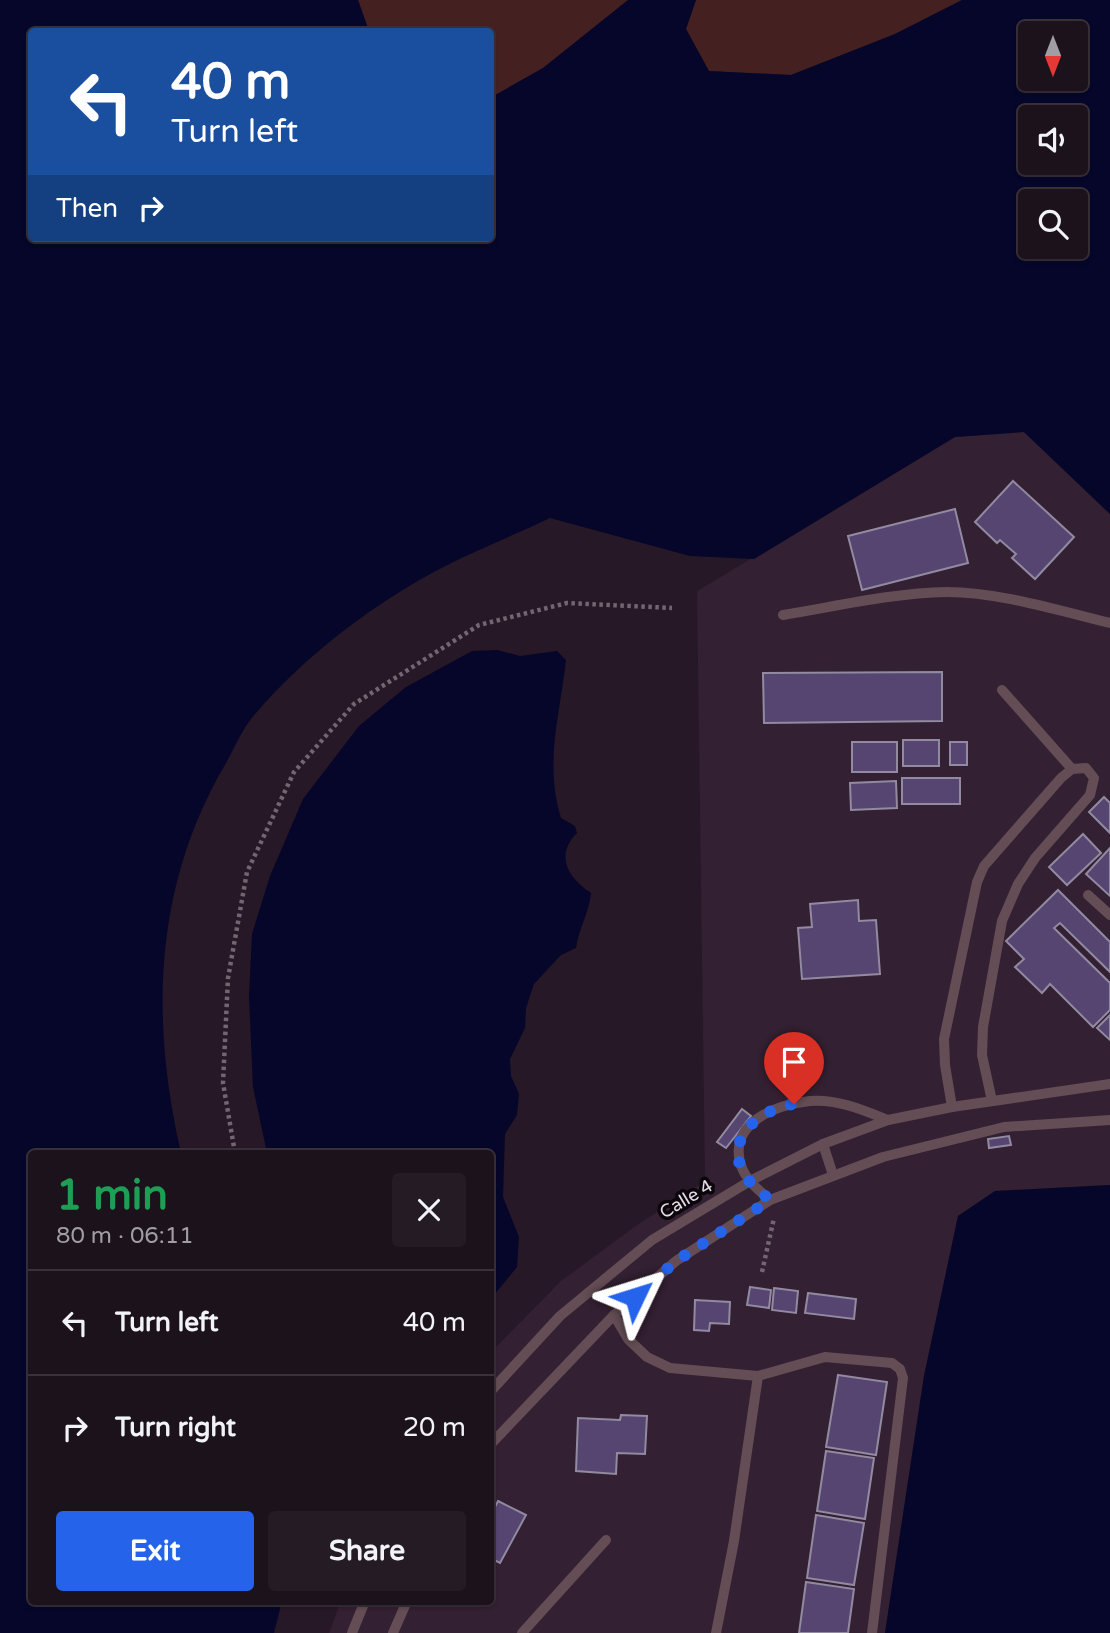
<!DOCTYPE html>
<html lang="en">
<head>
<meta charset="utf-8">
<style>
  body { margin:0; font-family:"Varela Round",sans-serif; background:#251b25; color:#f1f3f6; height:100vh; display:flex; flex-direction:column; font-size:26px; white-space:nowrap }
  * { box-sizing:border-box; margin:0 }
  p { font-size:23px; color:#a09ea3 }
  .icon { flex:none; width:38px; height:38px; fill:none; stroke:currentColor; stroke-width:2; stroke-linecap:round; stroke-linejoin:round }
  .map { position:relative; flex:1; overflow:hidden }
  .sheet { position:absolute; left:28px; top:1150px; width:466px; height:455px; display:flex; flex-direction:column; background:#1c121c; border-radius:7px; box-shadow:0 2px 5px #0004,0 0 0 2px #3a323b }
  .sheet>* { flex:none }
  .banner { position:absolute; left:28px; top:28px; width:466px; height:214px; border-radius:7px; box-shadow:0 2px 5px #0004,0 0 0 2px #3a323b; background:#1a4fa0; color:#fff; overflow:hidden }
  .needle { width:46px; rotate:180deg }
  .controls { position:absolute; left:1018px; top:21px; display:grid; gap:14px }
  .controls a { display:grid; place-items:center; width:70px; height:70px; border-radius:7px; background:#1c121c; box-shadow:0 2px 5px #0004,0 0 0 2px #3a323b; font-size:35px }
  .pin { position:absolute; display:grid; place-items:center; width:60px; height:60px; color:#fff; margin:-72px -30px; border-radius:50% 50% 50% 0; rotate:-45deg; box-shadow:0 0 7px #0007 }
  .pin .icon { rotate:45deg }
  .me { position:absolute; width:77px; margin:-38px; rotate:49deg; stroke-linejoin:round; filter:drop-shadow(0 0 5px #0008) }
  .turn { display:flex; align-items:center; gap:24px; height:147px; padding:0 28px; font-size:32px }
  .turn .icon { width:91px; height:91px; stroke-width:2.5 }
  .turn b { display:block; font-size:49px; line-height:60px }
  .then { display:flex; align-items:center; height:66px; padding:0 28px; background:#0003; gap:14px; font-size:26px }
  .round { display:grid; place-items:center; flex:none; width:74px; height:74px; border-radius:7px; background:#251b25 }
  .overview { display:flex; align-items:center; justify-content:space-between; height:119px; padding:0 28px }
  h1 { font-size:42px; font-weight:800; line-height:52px; color:#1e9e55 }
  .primary-button { display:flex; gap:14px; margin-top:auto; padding:14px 28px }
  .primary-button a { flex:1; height:80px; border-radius:7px; background:#2563eb; color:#fff; font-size:28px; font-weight:800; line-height:80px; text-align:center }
  .primary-button a+a { background:#251b25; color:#f1f3f6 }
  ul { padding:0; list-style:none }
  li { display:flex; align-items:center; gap:21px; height:105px; padding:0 28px; border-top:2px solid #3a323b }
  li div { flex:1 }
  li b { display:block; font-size:26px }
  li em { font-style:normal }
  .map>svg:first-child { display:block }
  .built { fill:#332032 }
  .green { fill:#442120 }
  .water { fill:#06062a; fill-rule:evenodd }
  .building { fill:#564571; stroke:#928aa1; stroke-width:2 }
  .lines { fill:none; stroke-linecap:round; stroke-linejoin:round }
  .path { stroke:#736672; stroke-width:4.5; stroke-dasharray:3.5 3.5; stroke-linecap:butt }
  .lane { stroke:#644d55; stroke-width:10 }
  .route { stroke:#2563eb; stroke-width:12; stroke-dasharray:0 21.6 }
  .labels { text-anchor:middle; stroke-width:7; stroke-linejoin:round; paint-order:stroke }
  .street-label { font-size:18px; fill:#e6dce5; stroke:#0b060b }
</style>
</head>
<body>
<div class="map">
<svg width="1110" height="1633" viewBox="0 0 1110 1633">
  <rect width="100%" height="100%" fill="#261826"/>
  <path class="built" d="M1024 432 1110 514V1185L995 1191 958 1216 924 1376 885 1633H329L341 1601H490V1353L561 1281 637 1225 705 1181 697 591 955 437Z"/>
  <g class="green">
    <path d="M358 0H628L543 68 490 98V32L369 31Z"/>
    <path d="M696 0H962L895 34 791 75 709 71 686 29Z"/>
  </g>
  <g class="water">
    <path d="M0 0H358L369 31 32 32V238H490V98L543 68 628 0H696L686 29 709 71 791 75 895 34 962 0H1110V514L1024 432 955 437 754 559 690 556 550 518C504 540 453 559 411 585 354 619 299 663 256 713 243 727 235 747 226 763 154 885 150 1018 181 1153H32V1601H282L274 1633H0ZM1031 33H1076V79H1031ZM1031 117H1076V163H1031ZM1031 201H1076V247H1031Z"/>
    <path d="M497 650 520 656 557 651 566 660C560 716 544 762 561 818L575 826 577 833C555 855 567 877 591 893 589 913 579 928 576 948L561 955 534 984 526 1008 525 1028 510 1059 511 1076 519 1094 517 1115 505 1134 503 1197 519 1237 517 1267 490 1300V1153H267L253 1087 249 996 252 934 270 876 303 799 359 726 406 687 472 651Z"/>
    <path d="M1110 1185V1633H885L924 1376 958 1216 995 1191Z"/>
  </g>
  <g class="building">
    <path d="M1013 481 1074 537 1035 579 1012 558 1016 554 1000 540 997 543 975 522Z"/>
    <path d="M955 509 968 563 862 590 848 536Z"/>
    <path d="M942 672V721L764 723 763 673Z"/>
    <rect x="903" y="740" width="36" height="26"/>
    <rect x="852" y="742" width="45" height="30"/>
    <rect x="950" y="742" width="17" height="23"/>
    <rect x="902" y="778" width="58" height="26"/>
    <path d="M896 781 897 808 851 810 850 783Z"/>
    <path d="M1104 797 1110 803V833L1089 812Z"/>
    <path d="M1083 834 1101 853 1067 885 1049 867Z"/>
    <path d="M1110 848V896L1086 874Z"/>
    <path d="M1058 890 1110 942V972L1060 923 1054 928 1110 983V1010L1093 1027 1050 984 1042 993 1015 967 1024 959 1006 941Z"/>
    <path d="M858 900 859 921 876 920 880 974 802 979 798 928 812 927 810 904Z"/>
    <path d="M1110 1015V1040L1097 1028Z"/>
    <path d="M742 1109 751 1116 726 1148 717 1142Z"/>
    <path d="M1009 1136 1011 1145 989 1148 988 1139Z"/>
    <path d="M750 1287 771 1290 769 1308 747 1305Z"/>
    <path d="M774 1288 798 1291 796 1313 772 1310Z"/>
    <path d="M808 1293 856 1299 854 1319 805 1313Z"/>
    <path d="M695 1300 730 1302 729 1324 710 1323 709 1331 694 1330Z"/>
    <path d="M838 1375 887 1382 876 1455 826 1447Z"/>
    <path d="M621 1415 647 1416 645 1454 617 1453 616 1474 576 1471 578 1418 620 1420Z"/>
    <path d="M826 1451 874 1458 865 1519 817 1511Z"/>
    <path d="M498 1501 526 1515 500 1563 490 1558V1517Z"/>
    <path d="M816 1515 864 1523 854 1585 807 1578Z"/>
    <path d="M806 1582 854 1589 848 1633H799Z"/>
  </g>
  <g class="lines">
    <g class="path">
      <path d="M235 1153 223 1083 228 978 247 872 294 772 354 704 479 625 567 603 672 608"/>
      <path d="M762 1272 774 1218"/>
    </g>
    <g class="lane">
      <path d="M783 615C838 606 892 593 947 592 999 592 1060 611 1110 623"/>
      <path d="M1002 690 1072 769"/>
      <path d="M1088 895 1110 915"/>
      <path d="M952 1107 945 1065 944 1039 977 882 984 866 1061 778 1072 769 1086 768 1094 778 1090 795 1035 858 1018 884 1002 921 983 1027 982 1055 992 1101"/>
      <path d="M823 1144 833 1175"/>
      <path d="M770 1200C760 1191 747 1181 742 1168 725 1124 776 1104 810 1101 838 1099 863 1110 888 1120"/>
      <path d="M614 1315 628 1339 647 1357 670 1368 758 1376 825 1357 892 1363 900 1369 903 1378 872 1633"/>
      <path d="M490 1392 560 1316 652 1240 750 1181 823 1144 888 1120 952 1107 1110 1084"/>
      <path d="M490 1445 614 1315 676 1261 770 1200 883 1157 1004 1127 1110 1120"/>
      <path d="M352 1633 365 1601"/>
      <path d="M393 1633 407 1601"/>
      <path d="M522 1633 606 1540"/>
      <path d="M716 1633 734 1541 758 1376"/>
    </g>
  </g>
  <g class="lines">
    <path class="route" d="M635 1297 676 1261 770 1200C760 1191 749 1183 743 1172 724 1135 763 1109 794 1104"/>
  </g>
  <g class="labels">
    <g class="street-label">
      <text transform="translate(686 1199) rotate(-31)" y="6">Calle 4</text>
    </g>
  </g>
</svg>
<div class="controls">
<a><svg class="needle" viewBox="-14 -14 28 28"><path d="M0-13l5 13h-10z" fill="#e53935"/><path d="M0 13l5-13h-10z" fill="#a09ea3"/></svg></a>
<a><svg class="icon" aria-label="sound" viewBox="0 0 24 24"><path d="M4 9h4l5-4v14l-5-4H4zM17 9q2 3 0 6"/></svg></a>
<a><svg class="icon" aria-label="search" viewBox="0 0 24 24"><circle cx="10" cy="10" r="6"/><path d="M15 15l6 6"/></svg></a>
</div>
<div class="pin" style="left:794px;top:1104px;background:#d93025"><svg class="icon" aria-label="arrive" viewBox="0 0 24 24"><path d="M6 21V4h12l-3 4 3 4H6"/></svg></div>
<svg class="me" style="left:635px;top:1297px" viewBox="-20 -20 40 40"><path d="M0-17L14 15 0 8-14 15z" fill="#2563eb" stroke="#fff" stroke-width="4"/></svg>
<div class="banner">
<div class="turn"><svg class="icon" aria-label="left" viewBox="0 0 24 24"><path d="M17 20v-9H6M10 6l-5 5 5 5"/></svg><div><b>40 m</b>Turn left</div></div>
<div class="then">Then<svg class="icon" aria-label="right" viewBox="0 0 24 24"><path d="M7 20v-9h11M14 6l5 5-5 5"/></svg></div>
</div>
<section class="sheet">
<div class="overview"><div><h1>1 min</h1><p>80 m · 06:11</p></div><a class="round"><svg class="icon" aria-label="close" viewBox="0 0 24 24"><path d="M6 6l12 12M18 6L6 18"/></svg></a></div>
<ul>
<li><svg class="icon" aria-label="left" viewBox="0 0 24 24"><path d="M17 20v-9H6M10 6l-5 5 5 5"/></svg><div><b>Turn left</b></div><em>40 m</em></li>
<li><svg class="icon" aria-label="right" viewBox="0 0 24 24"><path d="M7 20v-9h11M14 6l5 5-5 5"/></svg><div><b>Turn right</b></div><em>20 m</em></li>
</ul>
<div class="primary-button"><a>Exit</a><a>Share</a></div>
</section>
</div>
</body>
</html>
